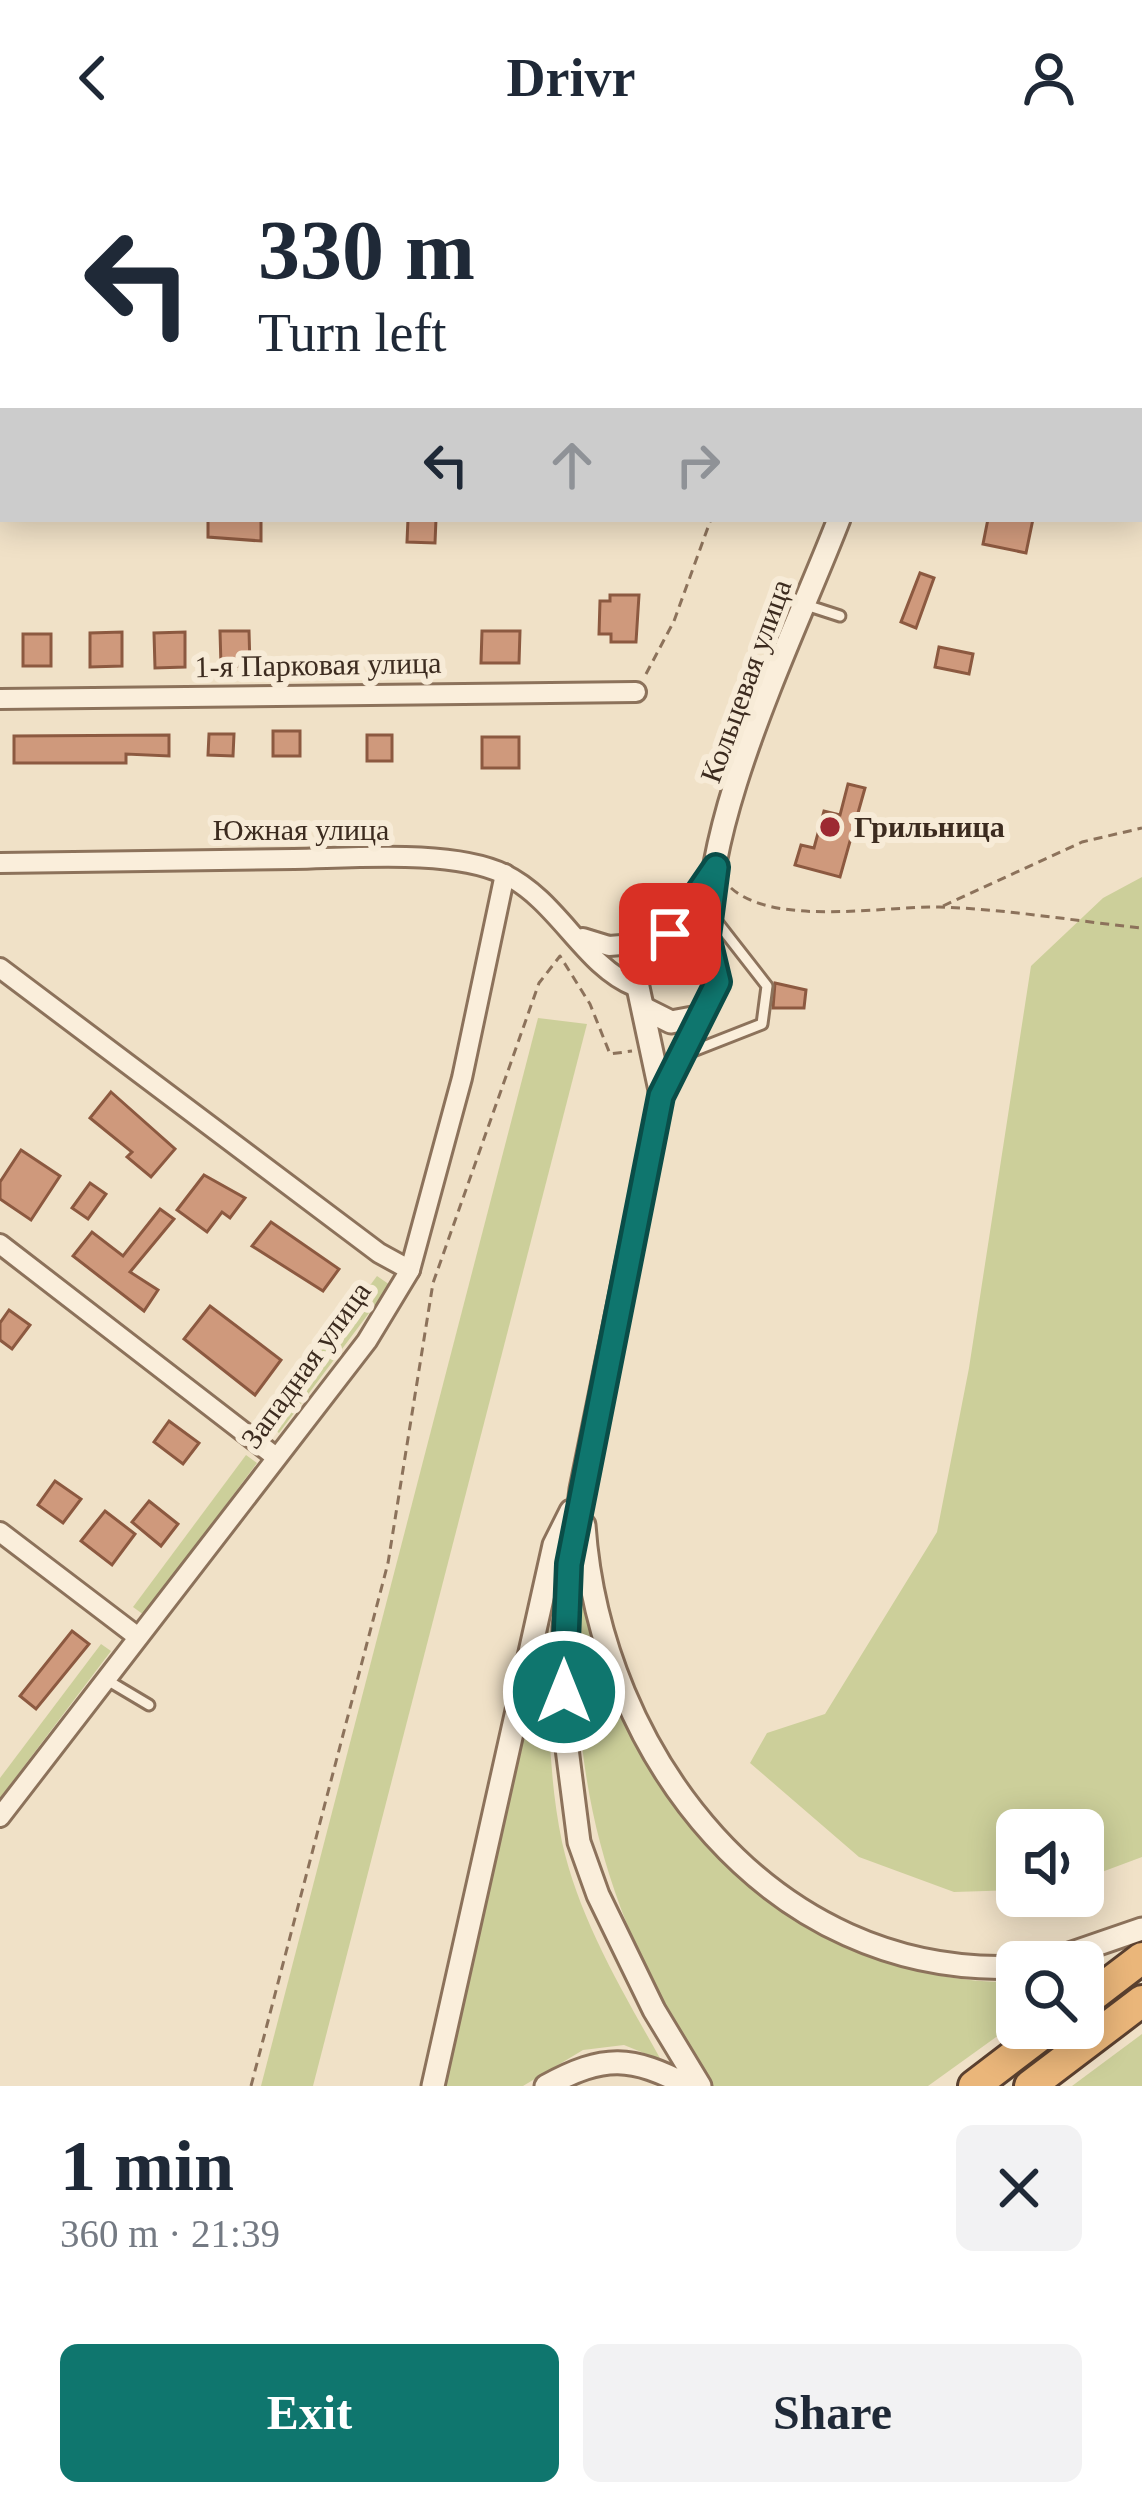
<!DOCTYPE html>
<html lang="en">
<head>
<meta charset="utf-8">
<style>
  body { margin:0; font-family:"Times New Roman",serif; background:#f2f2f3; color:#1f2937; height:100vh; display:flex; flex-direction:column; font-size:45px; white-space:nowrap }
  * { box-sizing:border-box; margin:0 }
  p { font-size:39px; color:#747a83 }
  .icon { flex:none; width:66px; height:66px; fill:none; stroke:currentColor; stroke-width:2; stroke-linecap:round; stroke-linejoin:round }
  .map { position:relative; height:1930px; overflow:hidden }
  .side { display:flex; flex-direction:column; background:#fff; flex:1 }
  .side>* { flex:none }
  .guide { position:absolute; left:0px; top:0px; width:1143px; height:366px; box-shadow:0 6px 30px #0003; background:#fff; color:#1f2937; overflow:hidden }
  .buttons { position:absolute; left:996px; top:1653px; display:grid; gap:24px }
  .buttons a { display:grid; place-items:center; width:108px; height:108px; border-radius:18px; background:#fff; box-shadow:0 6px 30px #0003; font-size:60px }
  .pin { position:absolute; display:grid; place-items:center; width:102px; height:102px; color:#fff; margin:-51px; border-radius:24px; box-shadow:0 6px 18px #0006 }
  .me { position:absolute; width:132px; margin:-66px; rotate:0deg; stroke-linejoin:round; filter:drop-shadow(0 0 9px #0008) }
  .turn { display:flex; align-items:center; gap:42px; height:252px; padding:0 60px; font-size:54px }
  .turn .icon { width:156px; height:156px; stroke-width:2.5 }
  .turn b { display:block; font-size:84px; line-height:102px }
  .lanes { display:flex; align-items:center; height:114px; padding:0 60px; background:#0003; justify-content:center; gap:60px; direction:ltr }
  .lanes .off { opacity:.35 }
  .round { display:grid; place-items:center; flex:none; width:126px; height:126px; border-radius:18px; background:#f2f2f3 }
  .summary { display:flex; align-items:center; justify-content:space-between; height:204px; padding:0 60px }
  h1 { font-size:72px; font-weight:600; line-height:90px }
  .cta { display:flex; gap:24px; margin-top:auto; padding:24px 60px }
  .cta a { flex:1; height:138px; border-radius:18px; background:#0f766e; color:#fff; font-size:48px; font-weight:600; line-height:138px; text-align:center }
  .cta a+a { background:#f2f2f3; color:#1f2937 }
  header { display:flex; justify-content:space-between; align-items:center; height:156px; padding:0 60px; background:#fff; font-size:54px; font-weight:600 }
  .map>svg:first-child { display:block }
  .green { fill:#cccf9a }
  .building { fill:#cf997c; stroke:#8c5940; stroke-width:3 }
  .lines { fill:none; stroke-linecap:round; stroke-linejoin:round }
  .service-casing { stroke:#8c725b; stroke-width:15 }
  .minor-casing { stroke:#8c725b; stroke-width:24 }
  .tertiary-casing { stroke:#8c725b; stroke-width:27 }
  .trunk-casing { stroke:#5a402f; stroke-width:36 }
  .path { stroke:#8c725b; stroke-width:3; stroke-dasharray:9 6; stroke-linecap:butt }
  .service { stroke:#faeedb; stroke-width:9 }
  .minor { stroke:#faeedb; stroke-width:18 }
  .tertiary { stroke:#faeedb; stroke-width:21 }
  .trunk { stroke:#eab67a; stroke-width:30 }
  .route-casing { stroke:#0a4d48; stroke-width:30 }
  .route { stroke:#0f766e; stroke-width:21 }
  .poi-dot { fill:#9d2932; stroke:#f7ebd7; stroke-width:4.5 }
  .labels { text-anchor:middle; stroke-width:12; stroke-linejoin:round; paint-order:stroke }
  .street-label { font-size:30px; fill:#3c2b1f; stroke:#f7ebd7 }
  .poi-label { font-size:30px; font-weight:bold; fill:#3c2b1f; stroke:#f7ebd7; text-anchor:start }
</style>
</head>
<body>
<header><svg class="icon" aria-label="back" viewBox="0 0 24 24"><path d="M15 5l-7 7 7 7"/></svg>Drivr<svg class="icon" aria-label="person" viewBox="0 0 24 24"><circle cx="12" cy="8" r="4"/><path d="M4 21q1-7 8-7t8 7"/></svg></header>
<div class="map">
<svg width="1142" height="1930" viewBox="0 0 1142 1930">
  <rect width="100%" height="100%" fill="#f0e1c7"/>
  <g class="green">
    <path d="M1142 721V1701L1083 1723V1674H1017V1734L954 1736 859 1701 750 1607 767 1577 825 1558 937 1376 969 1212 1031 810 1103 742Z"/>
    <path d="M538 862 587 868 313 1930H261Z"/>
    <path d="M377 1120 390 1129 279 1277 267 1268Z"/>
    <path d="M246 1299 257 1307 144 1459 133 1451Z"/>
    <path d="M581 1436C629 1643 790 1830 1017 1826V1866L928 1930H711C610 1769 565 1627 581 1436Z"/>
    <path d="M549 1465C548 1538 547 1614 562 1686 579 1763 623 1836 661 1904L624 1889 583 1894 523 1930H446Z"/>
    <path d="M101 1488 111 1495 0 1642V1622Z"/>
    <path d="M1142 1878V1930H1072Z"/>
  </g>
  <g class="building">
    <path d="M208 363H261V385L208 381Z"/>
    <path d="M408 363H436L435 387 407 386Z"/>
    <path d="M988 363H1033L1026 397 983 388Z"/>
    <path d="M920 417 934 422 916 472 901 466Z"/>
    <path d="M610 439H639L636 486H611V478H599L600 445H610Z"/>
    <path d="M220 475H249L250 510H221Z"/>
    <path d="M482 475H520L519 507H481Z"/>
    <path d="M122 476V510L90 511V477Z"/>
    <path d="M185 476V511L155 512 154 477Z"/>
    <rect x="23" y="478" width="28" height="32"/>
    <path d="M939 491 973 498 969 518 935 511Z"/>
    <rect x="273" y="575" width="27" height="25"/>
    <path d="M209 578H234L233 600 208 599Z"/>
    <path d="M169 579V600L126 598V607H14V580Z"/>
    <rect x="367" y="579" width="25" height="26"/>
    <rect x="482" y="581" width="37" height="31"/>
    <path d="M848 628 865 632 840 721 795 709 801 689 814 692 824 655 840 659Z"/>
    <path d="M775 827 806 834 804 852H773Z"/>
    <path d="M111 936 175 993 151 1021 127 1001 132 996 90 962Z"/>
    <path d="M21 994 60 1020 31 1064 0 1043V1026Z"/>
    <path d="M204 1019 245 1042 230 1062 222 1056 207 1076 177 1054Z"/>
    <path d="M90 1027 106 1038 88 1063 72 1052Z"/>
    <path d="M160 1053 174 1063 130 1116 158 1134 144 1155 73 1100 92 1076 123 1100Z"/>
    <path d="M271 1066 339 1113 323 1135 252 1090Z"/>
    <path d="M210 1150 281 1204 255 1239 184 1183Z"/>
    <path d="M9 1154 30 1169 12 1193 0 1184V1167Z"/>
    <path d="M169 1265 199 1287 183 1308 154 1286Z"/>
    <path d="M55 1325 81 1343 63 1367 38 1349Z"/>
    <path d="M149 1345 178 1368 161 1390 132 1366Z"/>
    <path d="M105 1355 135 1378 112 1409 81 1385Z"/>
    <path d="M72 1475 89 1488 36 1553 20 1540Z"/>
  </g>
  <g class="lines">
    <defs>
      <g id="service">
        <path d="M806 449 840 460"/>
        <path d="M688 897 762 868 767 830 714 762"/>
        <path d="M107 1524 149 1549"/>
      </g>
      <g id="minor">
        <path d="M0 86H3"/>
        <path d="M0 310H3"/>
        <path d="M0 543 636 536"/>
        <path d="M0 707C98 706 196 704 294 703 352 702 452 693 504 718 558 744 584 810 634 830"/>
        <path d="M583 782 609 790 660 786"/>
        <path d="M0 812 379 1097 410 1114"/>
        <path d="M0 1088 276 1301"/>
        <path d="M0 1376 138 1481"/>
        <path d="M0 1661 367 1185 410 1114 462 922 505 718"/>
      </g>
      <g id="tertiary">
        <path d="M968 3 969 0"/>
        <path d="M660 786C692 779 713 795 718 826L661 940 581 1333 564 1471V1569L579 1686 598 1739 654 1854 700 1930"/>
        <path d="M710 800C694 678 794 480 839 363"/>
        <path d="M645 853 671 866 698 861"/>
        <path d="M661 939 635 817 648 793 685 763 709 721"/>
        <path d="M584 1369C600 1598 771 1822 1017 1811"/>
        <path d="M1046 1806 1142 1773"/>
        <path d="M433 1930 554 1389 571 1355"/>
        <path d="M546 1930C605 1898 631 1900 689 1930"/>
      </g>
      <g id="trunk">
        <path d="M1083 1847 1142 1802"/>
        <path d="M974 1930 1050 1872"/>
        <path d="M1030 1930 1142 1845"/>
      </g>
    </defs>
    <use href="#service" class="service-casing"/>
    <use href="#minor" class="minor-casing"/>
    <use href="#tertiary" class="tertiary-casing"/>
    <use href="#trunk" class="trunk-casing"/>
    <g class="path">
      <path d="M826 3 827 0"/>
      <path d="M646 518 674 465 711 363"/>
      <path d="M731 732C775 771 883 750 939 751 1006 753 1075 765 1142 772"/>
      <path d="M943 750 1082 686 1142 672"/>
      <path d="M251 1930 388 1407 433 1127 539 827 560 800 590 848 610 898 632 895"/>
    </g>
    <use href="#service" class="service"/>
    <use href="#minor" class="minor"/>
    <use href="#tertiary" class="tertiary"/>
    <use href="#trunk" class="trunk"/>
  </g>
  <g class="lines">
    <defs>
      <path id="route" d="M564 1536 569 1408 661 940 718 826 707 780 716 711 670 778"/>
    </defs>
    <use href="#route" class="route-casing"/>
    <use href="#route" class="route"/>
  </g>
  <circle class="poi-dot" cx="830" cy="671" r="12"/>
  <g class="labels">
    <g class="street-label">
      <text transform="translate(318 509) rotate(-1)" y="10">1-я Парковая улица</text>
      <text transform="translate(746 525) rotate(-70)" y="10">Кольцевая улица</text>
      <text x="301" y="684">Южная улица</text>
      <text transform="translate(306 1209) rotate(-54)" y="10">Западная улица</text>
    </g>
    <g class="poi-label">
      <text x="854" y="681">Грильница</text>
    </g>
  </g>
</svg>
<div class="buttons">
<a><svg class="icon" aria-label="sound" viewBox="0 0 24 24"><path d="M4 9h4l5-4v14l-5-4H4zM17 9q2 3 0 6"/></svg></a>
<a><svg class="icon" aria-label="search" viewBox="0 0 24 24"><circle cx="10" cy="10" r="6"/><path d="M15 15l6 6"/></svg></a>
</div>
<div class="pin" style="left:670px;top:778px;background:#d93025"><svg class="icon" aria-label="arrive" viewBox="0 0 24 24"><path d="M6 21V4h12l-3 4 3 4H6"/></svg></div>
<svg class="me" style="left:564px;top:1536px" viewBox="-20 -20 40 40"><circle r="17" fill="#0f766e" stroke="#fff" stroke-width="3"/><path d="M0-11L8 9 0 5-8 9z" fill="#fff"/></svg>
<div class="guide">
<div class="turn"><svg class="icon" aria-label="left" viewBox="0 0 24 24"><path d="M17 20v-9H6M10 6l-5 5 5 5"/></svg><div><b>330 m</b>Turn left</div></div>
<div class="lanes"><svg class="icon" aria-label="left" viewBox="0 0 24 24"><path d="M17 20v-9H6M10 6l-5 5 5 5"/></svg><svg class="icon off" aria-label="ahead" viewBox="0 0 24 24"><path d="M12 20V5M6 11l6-6 6 6"/></svg><svg class="icon off" aria-label="right" viewBox="0 0 24 24"><path d="M7 20v-9h11M14 6l5 5-5 5"/></svg></div>
</div>
</div>
<section class="side">
<div class="summary"><div><h1>1 min</h1><p>360 m · 21:39</p></div><a class="round"><svg class="icon" aria-label="close" viewBox="0 0 24 24"><path d="M6 6l12 12M18 6L6 18"/></svg></a></div>
<div class="cta"><a>Exit</a><a>Share</a></div>
</section>
</body>
</html>
